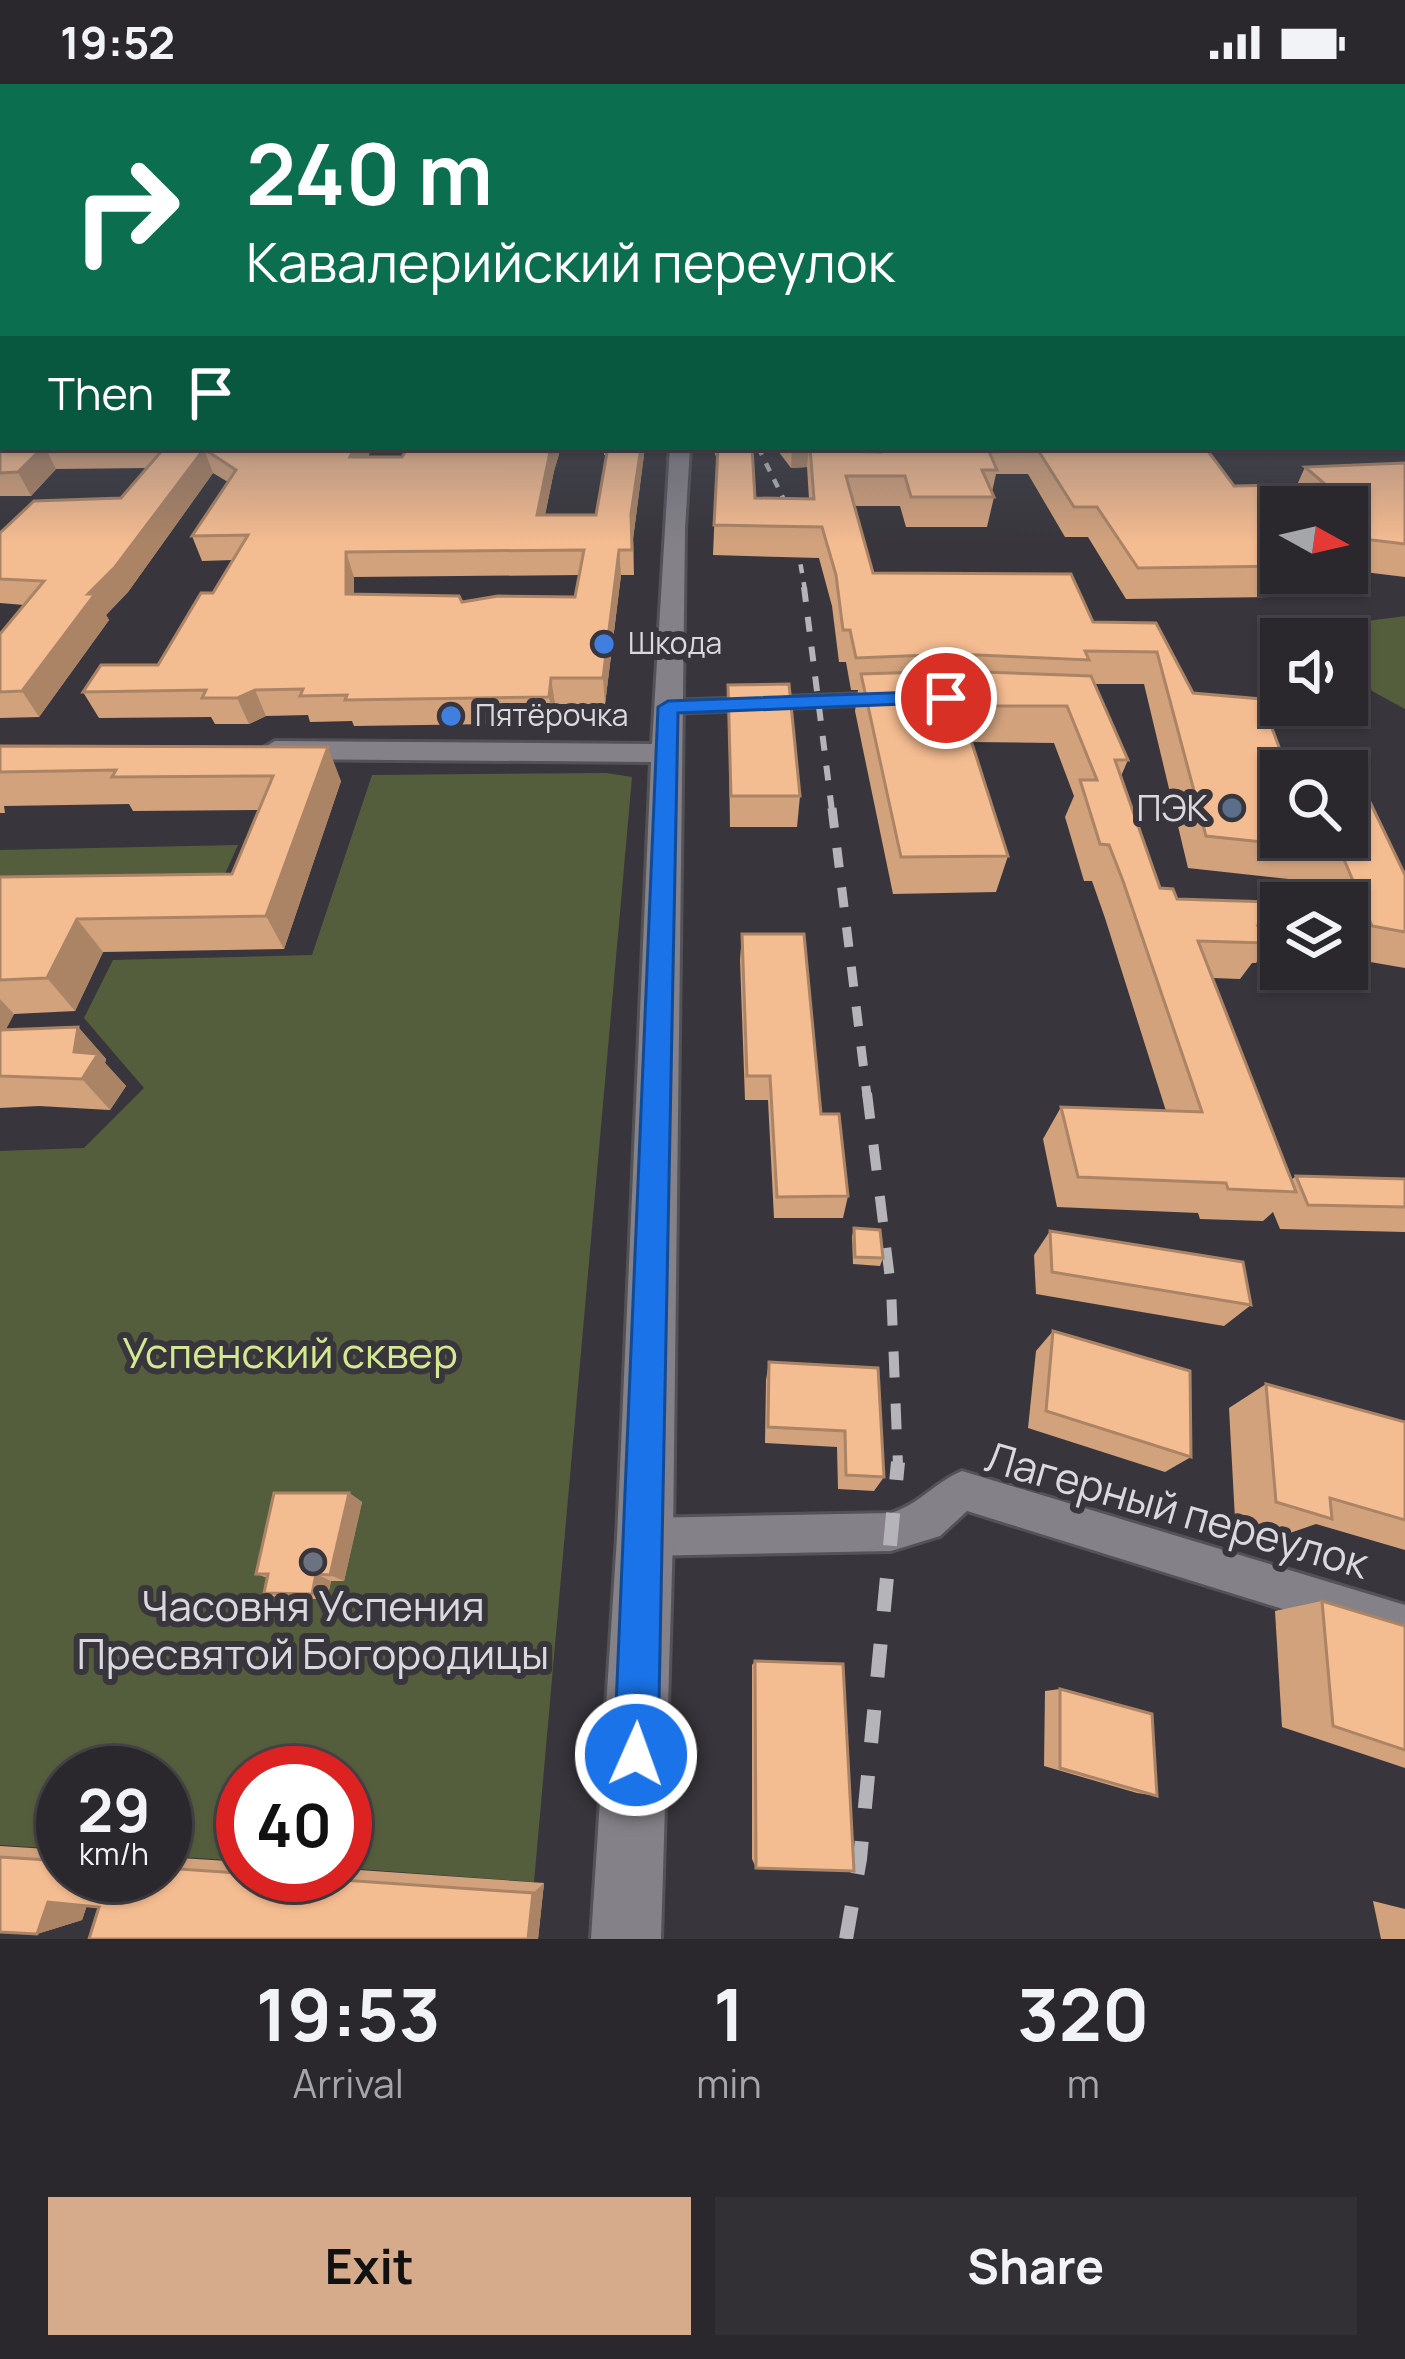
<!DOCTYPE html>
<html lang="en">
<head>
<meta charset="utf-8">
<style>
  body { margin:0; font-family:Manrope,sans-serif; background:#323035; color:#f1f3f6; height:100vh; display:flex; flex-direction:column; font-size:45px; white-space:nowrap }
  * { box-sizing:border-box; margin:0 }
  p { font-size:39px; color:#a5a6aa }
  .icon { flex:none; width:66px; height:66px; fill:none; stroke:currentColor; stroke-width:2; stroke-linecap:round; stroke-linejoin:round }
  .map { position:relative; height:1855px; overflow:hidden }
  .sheet { display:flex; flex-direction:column; background:#2a282d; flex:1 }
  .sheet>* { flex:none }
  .guide { position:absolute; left:0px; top:0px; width:1407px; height:366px; box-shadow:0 3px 9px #0004,0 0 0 3px #464449; background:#0b6e4f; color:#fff; overflow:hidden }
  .needle { width:78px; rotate:98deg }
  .controls { position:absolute; left:1260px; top:402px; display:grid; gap:24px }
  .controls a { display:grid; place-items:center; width:108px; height:108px; border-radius:0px; background:#2a282d; box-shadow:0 3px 9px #0004,0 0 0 3px #464449; font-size:60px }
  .speed { position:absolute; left:36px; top:1662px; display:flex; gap:24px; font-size:60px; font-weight:700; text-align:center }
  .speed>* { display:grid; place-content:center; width:156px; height:156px; border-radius:50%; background:#2a282d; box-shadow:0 3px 9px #0004,0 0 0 3px #464449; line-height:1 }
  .speed small { font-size:30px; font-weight:400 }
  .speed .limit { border:18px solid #d22; background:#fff; color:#111 }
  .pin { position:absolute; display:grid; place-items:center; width:102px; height:102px; color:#fff; margin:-51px; border:6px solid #fff; border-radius:50%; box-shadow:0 3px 12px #0007 }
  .me { position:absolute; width:132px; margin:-66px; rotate:2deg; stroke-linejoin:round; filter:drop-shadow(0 0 9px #0008) }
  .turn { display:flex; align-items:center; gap:42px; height:252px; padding:0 48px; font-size:54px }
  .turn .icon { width:156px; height:156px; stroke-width:2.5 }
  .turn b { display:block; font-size:84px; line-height:102px }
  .then { display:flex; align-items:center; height:114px; padding:0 48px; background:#0003; gap:24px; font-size:45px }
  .eta { display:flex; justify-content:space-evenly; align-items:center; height:204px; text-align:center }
  .eta b { font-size:72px; font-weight:700; line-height:84px }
  .cta { display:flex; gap:24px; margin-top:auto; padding:24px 48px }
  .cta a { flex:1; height:138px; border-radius:0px; background:#d6ab8b; color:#111; font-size:48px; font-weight:700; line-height:138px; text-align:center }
  .cta a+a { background:#323035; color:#f1f3f6 }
  .status { display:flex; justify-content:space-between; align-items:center; height:84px; padding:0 60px; background:#2a282d; direction:ltr }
  .status svg { height:33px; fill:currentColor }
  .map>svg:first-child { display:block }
  .green { fill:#555e3c }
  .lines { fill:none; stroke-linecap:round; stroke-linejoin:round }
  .street-casing { stroke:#535257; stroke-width:6 }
  .secondary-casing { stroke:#535257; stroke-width:6 }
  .street { fill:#848188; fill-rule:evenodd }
  .secondary { fill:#848188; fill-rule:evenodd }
  .rail-far4 { stroke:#b5b4b8; stroke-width:4.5; stroke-dasharray:9 9; stroke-linecap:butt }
  .rail-far3 { stroke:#b5b4b8; stroke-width:6; stroke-dasharray:15 15; stroke-linecap:butt }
  .rail-far2 { stroke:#b5b4b8; stroke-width:9; stroke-dasharray:20 20; stroke-linecap:butt }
  .rail-far1 { stroke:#b5b4b8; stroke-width:10; stroke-dasharray:26 26; stroke-linecap:butt }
  .rail { stroke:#b5b4b8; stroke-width:14; stroke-dasharray:33 33; stroke-linecap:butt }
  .wall { fill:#d2a27d; fill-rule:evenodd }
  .shaded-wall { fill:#ab8466 }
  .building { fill:#f4bc91; stroke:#ab8466; stroke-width:3; fill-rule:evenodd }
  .route { fill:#1a73e8; stroke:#114b97; stroke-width:3 }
  .shop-dot { fill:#3f7fe0; stroke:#38363c; stroke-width:4.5 }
  .service-dot { fill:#5c6f8a; stroke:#38363c; stroke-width:4.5 }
  .worship-dot { fill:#6b7280; stroke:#38363c; stroke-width:4.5 }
  .labels { text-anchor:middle; stroke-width:12; stroke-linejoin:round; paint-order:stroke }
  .far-poi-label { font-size:30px; fill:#dad9dd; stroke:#38363c; text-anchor:start }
  .poi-label { font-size:36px; fill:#dad9dd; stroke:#38363c; text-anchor:end }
  .near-park-label { font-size:42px; fill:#d3e990; stroke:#38363c }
  .near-street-label { font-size:42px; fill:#dad9dd; stroke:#38363c }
  .near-poi-label { font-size:42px; fill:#dad9dd; stroke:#38363c }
</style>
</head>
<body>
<div class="status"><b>19:52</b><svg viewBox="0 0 49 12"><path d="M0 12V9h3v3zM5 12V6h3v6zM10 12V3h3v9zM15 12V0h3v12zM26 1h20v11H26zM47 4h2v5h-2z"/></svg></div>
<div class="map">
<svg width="1405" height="1855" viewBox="0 0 1405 1855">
  <rect width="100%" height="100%" fill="#38363c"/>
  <g class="green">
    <path d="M1405 532V625L1372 607 1340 545 1345 540Z"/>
    <path d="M606 689 632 693 534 1798 345 1784V1689H243V1777L165 1772V1689H63V1765L0 1761V1067L84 1064 144 1004 84 934 113 876 312 871 372 691Z"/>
    <path d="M238 761 224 792 0 816V766Z"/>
  </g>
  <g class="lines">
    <defs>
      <g id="street">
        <rect x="0" y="269" width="3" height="8"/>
        <rect x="1404" y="350" width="1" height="9"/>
        <path d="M894 609 901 611V619L668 629 658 623 668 617Z"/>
        <path d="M962 1387 1405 1521V1563L967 1427 940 1452 891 1467 645 1472 631 1467 626 1453 631 1439 645 1434 891 1429C920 1420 935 1398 962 1387Z"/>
      </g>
      <g id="secondary">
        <rect x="1404" y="335" width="1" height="13"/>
        <path d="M670 363H690L685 445 673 1453 661 1855H591L617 1453 651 678 275 675 260 666 275 657 652 660Z"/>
      </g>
    </defs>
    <use href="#street" class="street-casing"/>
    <use href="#secondary" class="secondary-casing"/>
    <use href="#street" class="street"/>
    <use href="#secondary" class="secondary"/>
    <path class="rail-far4" d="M758 363 792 432 805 506"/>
    <path class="rail-far3" d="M804 503 832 727"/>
    <path class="rail-far2" d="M832 724 867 1012"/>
    <path class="rail-far1" d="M867 1009 891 1203 898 1381"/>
    <path class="rail" d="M846 1855 860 1775 898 1378"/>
  </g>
  <g class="wall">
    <path d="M0 293 3 363H372L368 373H402L408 363H561L554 387 545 431H596L606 371H604V363H645L633 455 634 491H621L605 620H555L553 639 354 642 352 637 310 638 308 631 266 632 249 640H215L211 633 99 634 83 608 158 581 213 509 233 476 202 477 192 452 228 398 213 389 128 508 106 531 109 536 39 633 0 634V550L24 521 0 519V449L121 414 147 384 56 385 31 412H0ZM579 491 575 513 462 518 354 511V493Z"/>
    <path d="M712 363H752L755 414 809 415 807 383 791 384 775 363H832L835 367 875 368V363H1205L1234 402 1297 401 1305 383 1405 379V493L1364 488 1350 512 1126 515 1088 453H1065L1028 390H996L992 408 994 413 987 443H906L900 422H855L873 489 1093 538 1156 539 1193 609 1288 687 1347 753 1405 791V884L1347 874V819H1324L1316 798 1188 784 1144 600H1094L1128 676 1121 692 1160 804 1177 815 1281 841V844L1256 879H1252L1240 895 1213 894 1291 1096 1296 1092 1405 1095V1148L1280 1145 1273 1128 1263 1137 1200 1135 1198 1129 1057 1123 1043 1055 1061 1023 1166 1027 1105 834 1092 797H1084L1065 733 1074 712 1054 659 972 658 1008 772 996 808 893 810 855 627 858 606H851L846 578H839L832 522 819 474 713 471 717 375ZM1281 423H1347V489H1281Z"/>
    <path d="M728 601 800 712 797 743H730Z"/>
    <path d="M0 662 341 697 284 865 103 868 75 927 14 930 5 946 78 943 106 975 105 979 126 1002 110 1026 39 1022 0 1024V793L232 790 258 726 133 727 129 720 4 722 5 729H0Z"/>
    <path d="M742 850 821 1030 848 1112 843 1134H774L768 1016H745L740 876Z"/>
    <path d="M854 1144 883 1174 880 1182 853 1180 852 1152Z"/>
    <path d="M1050 1147 1251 1221 1224 1242 1036 1210 1034 1171Z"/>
    <path d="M1053 1247 1191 1373 1165 1388 1028 1344 1036 1267Z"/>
    <path d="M769 1278 878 1284 884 1393 874 1407 838 1405 837 1363 765 1359 766 1296Z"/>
    <path d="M1266 1300 1405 1338V1466L1316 1440 1287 1450 1235 1435 1229 1324Z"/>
    <path d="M349 1409 362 1418 344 1497H331L327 1515H281L264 1509 268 1494 256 1490Z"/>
    <path d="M1322 1517 1405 1542V1684L1282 1643 1275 1527Z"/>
    <path d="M755 1577 756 1784 752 1775V1581Z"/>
    <path d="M1060 1605 1157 1712 1137 1709 1044 1682 1045 1607Z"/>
    <path d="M0 1762 63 1766V1791H165V1773L243 1778V1791H345V1785L544 1799 538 1855 87 1821 82 1836 37 1850 0 1848Z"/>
    <path d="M1373 1817 1405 1825V1855H1381Z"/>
  </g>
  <g class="shaded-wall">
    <path d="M43 363H45L56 385 31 412 18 388Z"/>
    <path d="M355 363H372L356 397 350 373Z"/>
    <path d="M551 363H561L554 387 540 455 537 431Z"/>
    <path d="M641 363H645L633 455 634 491 631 430Z"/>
    <path d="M792 363H809L807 383 791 384Z"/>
    <path d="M204 365 213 389 128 508 106 531 109 536 39 633 22 607 88 510Z"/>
    <path d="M619 466 621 491 605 620 603 594Z"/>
    <path d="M346 468 354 493V536L346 510Z"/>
    <path d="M551 594 555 620 553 639 549 613Z"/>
    <path d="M255 606 266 632 249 640 237 614Z"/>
    <path d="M328 663 341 697 284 865 266 832Z"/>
    <path d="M77 835 103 868 75 927 47 894Z"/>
    <path d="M0 915 14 930 0 957Z"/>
    <path d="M78 943 106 975 105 979 126 1002 110 1026 82 995 74 968Z"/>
    <path d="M349 1409 362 1418 344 1497 330 1491Z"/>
    <path d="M316 1490 331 1497 327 1515 312 1510Z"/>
    <path d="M544 1799 538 1855H528L533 1809Z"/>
    <path d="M92 1806 82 1836 37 1850 48 1818Z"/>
  </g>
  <g class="building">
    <path d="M1404 214 1405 215 1404 292Z"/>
    <path d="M0 293H3V363H43L18 388 0 389Z"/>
    <path d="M165 363H355L350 373H402L408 363H551L537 431H596L608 363H641L631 430 632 466H619L603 594H551L549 613 345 616 347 611 300 612 303 605 255 606 237 614H202L206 606 83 608 101 581H158L201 509H213L248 451 192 452 236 386 204 365 115 483 88 510H95L22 607 0 608V550L44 497 0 495V449L34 417 121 414ZM584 466 575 513 498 512 462 518 459 512 346 510V468Z"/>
    <path d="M718 363H752L755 414 814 415 810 363H832L835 367 881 368 880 363H987L997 386H982L994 413H911L905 392H846L873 489 1071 490 1093 538 1156 539 1193 609 1261 615 1288 687H1281V753H1347V692L1358 693 1405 791V848L1372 842 1340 766 1206 752 1157 568 1085 567 1089 576 954 570 856 574 850 546H843L836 491 822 443 714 441Z"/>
    <path d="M1036 363H1205L1234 402 1325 400 1305 383 1405 379V460L1347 453V423H1281V482L1138 484 1097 423H1074Z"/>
    <path d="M1347 454 1368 481H1347Z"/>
    <path d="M955 587 1091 592 1128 676H1115L1160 804 1173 805 1177 815 1270 818 1281 843 1258 842 1266 859 1198 857 1296 1108 1228 1105 1226 1099 1078 1093 1061 1023 1202 1028 1123 797 1109 761 1100 760 1080 696H1097L1067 622H960L1008 772 901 773 861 590Z"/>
    <path d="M789 600 800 712H731L728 601Z"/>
    <path d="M0 662 328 663 266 832 77 835 47 894 0 896V793L232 790 273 692 112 693 116 686 0 688Z"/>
    <path d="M742 850H804L821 1030H839L848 1112 777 1113 770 992H747Z"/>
    <path d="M78 943 74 968 98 970 82 995 0 992V946Z"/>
    <path d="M1296 1092 1405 1095V1123L1308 1121Z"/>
    <path d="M854 1144 880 1146 883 1174 855 1173Z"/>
    <path d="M1050 1147 1243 1178 1251 1221 1052 1188Z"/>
    <path d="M1053 1247 1190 1287 1191 1373 1046 1327Z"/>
    <path d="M769 1278 878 1284 884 1393 846 1391 845 1347 768 1343Z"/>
    <path d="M1266 1300 1405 1338V1436L1330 1414 1332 1435 1276 1418Z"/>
    <path d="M274 1409H349L330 1491 316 1490 312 1510 264 1509 268 1490H256Z"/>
    <path d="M1322 1517 1405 1542V1666L1333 1642Z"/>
    <path d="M755 1577 843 1580 854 1787 756 1784Z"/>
    <path d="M1060 1605 1152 1630 1157 1712 1060 1684Z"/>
    <path d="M0 1773 63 1777V1791H165V1784L533 1809 528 1855H89L99 1823 48 1818 37 1850 0 1848Z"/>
  </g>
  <linearGradient id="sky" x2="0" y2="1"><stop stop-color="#1f1e21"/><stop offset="0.43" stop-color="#4d5261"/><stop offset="1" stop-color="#4d5261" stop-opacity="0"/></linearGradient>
  <rect width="1405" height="460" fill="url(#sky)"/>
  <path class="route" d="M946 607 956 614 953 618 678 629 658 1671 652 1687 636 1694 620 1687 614 1671 658 623 668 617Z"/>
  <g class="shop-dot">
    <circle cx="604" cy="560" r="12"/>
    <circle cx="451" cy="632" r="12"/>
  </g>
  <circle class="service-dot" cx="1232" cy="724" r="12"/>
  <circle class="worship-dot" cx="313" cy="1478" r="12"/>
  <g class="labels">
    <g class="far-poi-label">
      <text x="628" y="570">Шкода</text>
      <text x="475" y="642">Пятёрочка</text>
    </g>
    <g class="poi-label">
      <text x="1208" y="737">ПЭК</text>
    </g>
    <g class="near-park-label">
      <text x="290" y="1284">Успенский сквер</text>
    </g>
    <g class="near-street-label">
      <text transform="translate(1177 1426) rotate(16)" y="15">Лагерный переулок</text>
    </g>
    <g class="near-poi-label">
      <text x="313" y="1537">Часовня Успения<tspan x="313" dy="48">Пресвятой Богородицы</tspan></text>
    </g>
  </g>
</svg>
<div class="controls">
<a><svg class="needle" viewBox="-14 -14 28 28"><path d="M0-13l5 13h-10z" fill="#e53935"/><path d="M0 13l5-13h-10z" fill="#a5a6aa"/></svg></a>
<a><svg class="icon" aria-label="sound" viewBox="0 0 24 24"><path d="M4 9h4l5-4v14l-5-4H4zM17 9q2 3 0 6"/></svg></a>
<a><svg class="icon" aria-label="search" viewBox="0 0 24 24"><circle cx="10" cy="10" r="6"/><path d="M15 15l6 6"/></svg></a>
<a><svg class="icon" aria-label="layers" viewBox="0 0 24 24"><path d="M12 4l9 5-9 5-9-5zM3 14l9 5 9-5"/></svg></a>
</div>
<div class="speed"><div>29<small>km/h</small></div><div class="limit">40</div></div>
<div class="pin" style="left:946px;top:614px;background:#d93025"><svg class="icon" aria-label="arrive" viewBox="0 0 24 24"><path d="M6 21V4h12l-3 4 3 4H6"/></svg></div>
<svg class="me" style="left:636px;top:1671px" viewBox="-20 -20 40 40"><circle r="17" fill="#1a73e8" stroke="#fff" stroke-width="3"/><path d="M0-11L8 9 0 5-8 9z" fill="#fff"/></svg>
<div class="guide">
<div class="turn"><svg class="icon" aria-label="right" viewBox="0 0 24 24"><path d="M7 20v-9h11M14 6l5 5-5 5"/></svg><div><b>240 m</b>Кавалерийский переулок</div></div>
<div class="then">Then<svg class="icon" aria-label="arrive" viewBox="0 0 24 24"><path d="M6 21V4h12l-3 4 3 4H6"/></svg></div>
</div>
</div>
<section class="sheet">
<div class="eta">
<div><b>19:53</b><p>Arrival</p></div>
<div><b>1</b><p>min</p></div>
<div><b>320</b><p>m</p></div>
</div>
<div class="cta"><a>Exit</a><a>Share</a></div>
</section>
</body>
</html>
